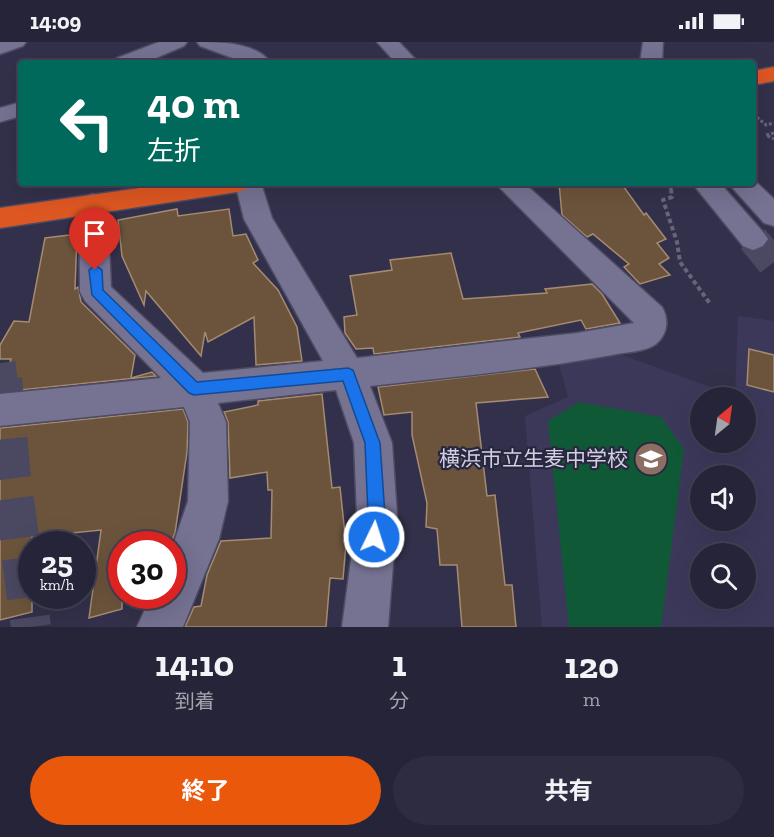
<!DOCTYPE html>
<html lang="ja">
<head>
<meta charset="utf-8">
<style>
  body { margin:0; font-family:"Zilla Slab","Noto Sans JP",serif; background:#2e2c40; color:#f1f3f6; height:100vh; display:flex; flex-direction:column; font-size:22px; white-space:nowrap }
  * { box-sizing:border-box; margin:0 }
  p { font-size:20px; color:#a4a4ae }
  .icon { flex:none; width:33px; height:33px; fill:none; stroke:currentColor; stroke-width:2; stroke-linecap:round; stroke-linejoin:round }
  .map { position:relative; height:585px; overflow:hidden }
  .details { display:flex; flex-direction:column; background:#262438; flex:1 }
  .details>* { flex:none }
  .guide { position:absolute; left:18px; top:18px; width:738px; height:126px; border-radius:6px; box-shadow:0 6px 24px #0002,0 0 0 2px #424153; background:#00695c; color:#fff; overflow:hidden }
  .needle { width:39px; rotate:29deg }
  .fabs { position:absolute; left:690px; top:345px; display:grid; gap:12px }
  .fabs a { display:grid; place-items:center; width:66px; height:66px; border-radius:50%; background:#262438; box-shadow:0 6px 24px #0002,0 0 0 2px #424153; font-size:30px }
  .speed { position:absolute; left:18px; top:489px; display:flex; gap:12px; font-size:30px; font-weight:700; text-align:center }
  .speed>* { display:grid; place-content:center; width:78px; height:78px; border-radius:50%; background:#262438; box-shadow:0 6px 24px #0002,0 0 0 2px #424153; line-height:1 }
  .speed small { font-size:15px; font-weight:400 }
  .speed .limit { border:9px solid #d22; background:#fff; color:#111 }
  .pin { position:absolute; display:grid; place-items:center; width:51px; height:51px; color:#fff; margin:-62px -26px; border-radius:50% 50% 50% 0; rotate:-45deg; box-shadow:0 0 6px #0007 }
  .pin .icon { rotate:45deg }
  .me { position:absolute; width:66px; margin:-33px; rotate:4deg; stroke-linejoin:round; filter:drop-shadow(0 0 4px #0008) }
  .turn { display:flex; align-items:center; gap:21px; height:126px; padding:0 30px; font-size:27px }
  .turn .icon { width:78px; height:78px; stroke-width:2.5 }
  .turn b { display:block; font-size:42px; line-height:51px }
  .eta { display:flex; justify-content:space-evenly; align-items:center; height:102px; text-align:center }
  .eta b { font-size:36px; font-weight:700; line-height:42px }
  .primary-button { display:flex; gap:12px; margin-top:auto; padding:12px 30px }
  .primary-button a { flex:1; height:69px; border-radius:36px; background:#ea580c; color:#fff; font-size:24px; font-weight:700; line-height:69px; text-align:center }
  .primary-button a+a { background:#2e2c40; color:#f1f3f6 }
  .status { display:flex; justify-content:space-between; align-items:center; height:42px; padding:0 30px; background:#262438; direction:ltr }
  .status svg { height:16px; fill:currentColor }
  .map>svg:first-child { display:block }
  .built { fill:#3c385a; fill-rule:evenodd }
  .green { fill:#105936 }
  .building { fill:#6c543c; stroke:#a48b71; stroke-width:1.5 }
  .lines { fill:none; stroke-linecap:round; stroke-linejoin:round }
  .minor-tunnel { stroke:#4b4862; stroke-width:31; stroke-dasharray:31 15; stroke-linecap:butt }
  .highway-tunnel-far1 { stroke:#4b4862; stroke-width:31; stroke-dasharray:31 15; stroke-linecap:butt }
  .highway-tunnel { stroke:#4b4862; stroke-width:40; stroke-dasharray:40 20; stroke-linecap:butt }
  .minor-casing { stroke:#4e4b63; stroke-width:3 }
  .highway-casing { stroke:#4e4b63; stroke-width:3 }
  .path-far1 { stroke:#67657d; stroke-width:3; stroke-dasharray:3 2; stroke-linecap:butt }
  .path { stroke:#67657d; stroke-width:4; stroke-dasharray:4.5 3; stroke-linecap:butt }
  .minor { fill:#757292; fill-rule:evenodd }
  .highway { fill:#dd5722; fill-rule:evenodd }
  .route { fill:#1a73e8; stroke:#114b97; stroke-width:1.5 }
  .labels { text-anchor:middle; stroke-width:4.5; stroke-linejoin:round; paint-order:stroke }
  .poi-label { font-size:21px; fill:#d1d0e2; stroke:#292640; text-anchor:end }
</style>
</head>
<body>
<div class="status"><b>14:09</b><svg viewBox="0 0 49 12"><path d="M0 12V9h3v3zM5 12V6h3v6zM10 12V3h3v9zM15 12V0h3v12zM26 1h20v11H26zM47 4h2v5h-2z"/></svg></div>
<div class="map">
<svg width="774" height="585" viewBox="0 0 774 585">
  <rect width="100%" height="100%" fill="#33304b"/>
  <path class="built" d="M738 274 774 279V585H542L525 374 568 355 559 322 617 311 735 354ZM700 356H746V400H700ZM700 434H746V478H700ZM700 512H746V556H700Z"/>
  <path class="green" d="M579 360 661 375 684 407 661 585H569L548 379Z"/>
  <g class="building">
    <path d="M559 141H621L644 173 646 171 666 197 657 201 669 216 659 222 670 233 640 242 624 225 629 222 593 192 587 195 562 173Z"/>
    <path d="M177 167 178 174 229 167 233 194 246 192 258 218 253 221 278 248 297 285 302 319 256 323 254 275 208 300 205 290 201 314 146 249 144 263 122 214 118 178Z"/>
    <path d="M77 192 75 247 78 245 81 260 135 313 131 336 152 330 156 334 1 350 11 317H0V303L14 279 29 280 45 196Z"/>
    <path d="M451 211 463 257 547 251 545 247 592 242 602 252 620 281 586 287 581 278 518 291 520 295 374 312 373 306 356 307 345 291 344 275 357 273 350 234 392 228 390 218Z"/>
    <path d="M749 307 774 313V350L747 343Z"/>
    <path d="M535 327 548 355 476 361 487 454 495 453 505 543H512L516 585H462L457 523H440L437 487 426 485 427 461 412 393V370L384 373 378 345Z"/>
    <path d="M322 352 332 446 340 445 346 502 343 537 330 536 326 585H185L194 565 201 564 207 533 221 499 271 496 272 448H268L267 430 230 436 228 380 224 370 258 363V359Z"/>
    <path d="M183 367 188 380 187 410 175 491 172 498 122 502V567L89 576 101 488 32 495V570L0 578V386Z"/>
  </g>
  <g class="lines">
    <path class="minor-tunnel" d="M753 197 774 223"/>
    <path class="highway-tunnel-far1" d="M0 321 2 339"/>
    <path class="highway-tunnel" d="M2 337 11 436 31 585"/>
    <defs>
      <g id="minor">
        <path d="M0 0H26L23 4 0 12Z"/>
        <path d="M159 0H187L184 4 144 21H114L117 16Z"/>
        <path d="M197 0C220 0 256 0 271 21H246L200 4Z"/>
        <path d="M377 0H399L419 21H396Z"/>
        <path d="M643 0H663L662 21H640Z"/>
        <path d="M21 60V74L0 80V66Z"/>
        <path d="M753 137 774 157V184L764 181 728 141H753Z"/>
        <path d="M235 141H261L272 176 357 316 577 291 634 281 495 141H524L662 265C669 277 668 292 656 302 645 310 625 310 612 313 532 328 450 335 370 344L392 401 397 473 388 585H342L357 473 354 401 336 348 218 361 226 380 228 459 219 497 183 585H137L151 554H172V506L188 459 190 380 184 365 0 384V352L161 336 85 259 80 250 79 162 83 155 93 152 103 155 107 162 111 245 203 331 323 319 244 177Z"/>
        <path d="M692 141H720L763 190 768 197 763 204 753 208 743 204Z"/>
      </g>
      <g id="highway">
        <path d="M774 25V39L753 43V29Z"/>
        <path d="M175 141H250L246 147 237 150 0 186V166Z"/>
      </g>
    </defs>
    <use href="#minor" class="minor-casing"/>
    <use href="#highway" class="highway-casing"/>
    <g class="path-far1">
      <path d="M753 72 766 83 774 81"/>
      <path d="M774 91 766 93 774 97"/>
      <path d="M670 141 671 148"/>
    </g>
    <path class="path" d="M671 147 672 155 663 158 677 200 680 220 711 263"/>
    <use href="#minor" class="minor"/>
    <use href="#highway" class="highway"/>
  </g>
  <path class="route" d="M95 223 102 228 103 248 197 340 348 326 353 328 380 401 385 473 380 501 374 504 368 501 366 495 368 473 365 401 343 339 194 353 189 351 92 253 89 228Z"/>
  <defs>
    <symbol id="school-disc" viewBox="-11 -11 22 22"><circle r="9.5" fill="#8d6e63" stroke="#292640"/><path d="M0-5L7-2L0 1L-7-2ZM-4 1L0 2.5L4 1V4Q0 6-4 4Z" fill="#fff"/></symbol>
  </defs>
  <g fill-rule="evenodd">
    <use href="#school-disc" x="632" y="398" width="38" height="38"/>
  </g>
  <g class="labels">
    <g class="poi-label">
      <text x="628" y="424">横浜市立生麦中学校</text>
    </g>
  </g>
</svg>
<div class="fabs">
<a><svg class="needle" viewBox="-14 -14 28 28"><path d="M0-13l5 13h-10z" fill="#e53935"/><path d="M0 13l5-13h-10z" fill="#a4a4ae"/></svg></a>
<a><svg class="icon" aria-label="sound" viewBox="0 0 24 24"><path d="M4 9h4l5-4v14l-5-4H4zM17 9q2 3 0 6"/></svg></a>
<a><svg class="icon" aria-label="search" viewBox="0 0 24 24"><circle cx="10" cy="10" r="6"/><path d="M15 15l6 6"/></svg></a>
</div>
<div class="speed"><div>25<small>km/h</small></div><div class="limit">30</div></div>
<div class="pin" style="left:95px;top:228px;background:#d93025"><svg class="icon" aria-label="arrive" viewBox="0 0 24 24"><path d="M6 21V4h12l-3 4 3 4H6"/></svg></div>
<svg class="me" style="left:374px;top:495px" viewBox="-20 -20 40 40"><circle r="17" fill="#1a73e8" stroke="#fff" stroke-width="3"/><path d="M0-11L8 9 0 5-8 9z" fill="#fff"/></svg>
<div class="guide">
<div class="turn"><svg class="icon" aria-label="left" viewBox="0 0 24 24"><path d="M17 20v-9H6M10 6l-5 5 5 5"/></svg><div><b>40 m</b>左折</div></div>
</div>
</div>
<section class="details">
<div class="eta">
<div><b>14:10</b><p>到着</p></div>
<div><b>1</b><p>分</p></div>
<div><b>120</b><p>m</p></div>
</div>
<div class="primary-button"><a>終了</a><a>共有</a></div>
</section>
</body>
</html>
